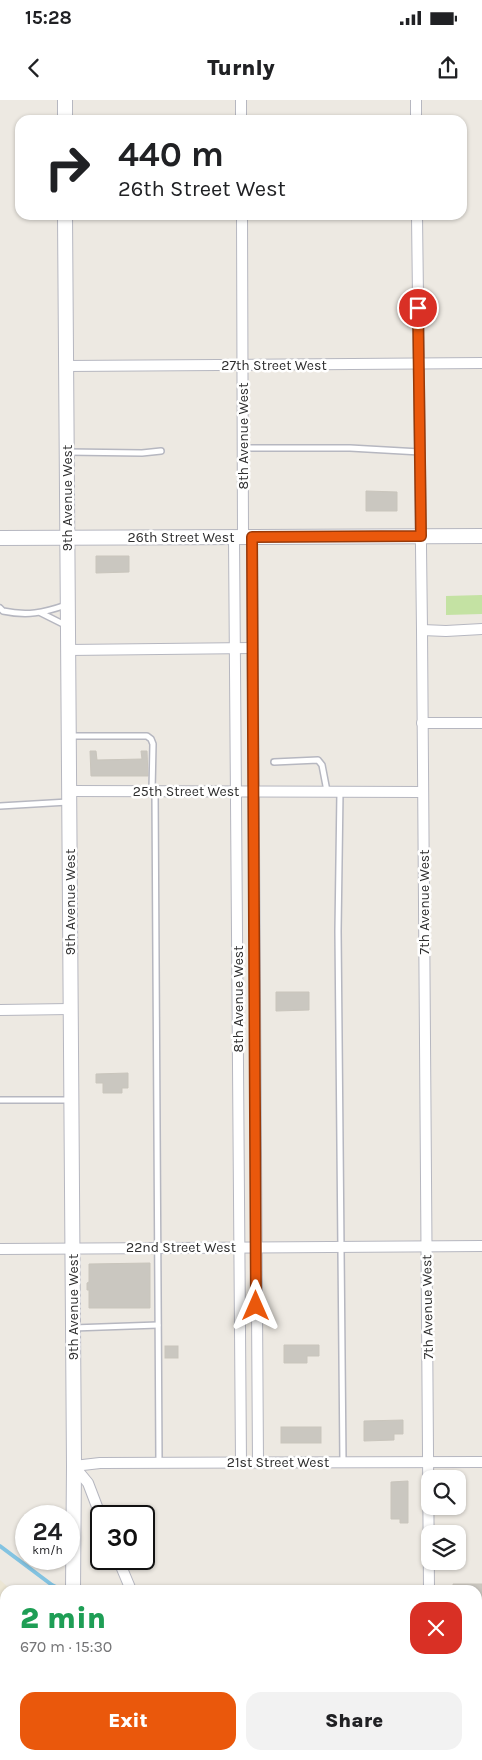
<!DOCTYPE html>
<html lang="en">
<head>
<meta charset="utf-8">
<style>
  body { margin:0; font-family:Karla,sans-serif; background:#f2f2f2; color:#202124; height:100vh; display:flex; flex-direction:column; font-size:19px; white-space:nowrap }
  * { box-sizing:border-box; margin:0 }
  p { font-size:16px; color:#757577 }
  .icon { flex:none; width:28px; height:28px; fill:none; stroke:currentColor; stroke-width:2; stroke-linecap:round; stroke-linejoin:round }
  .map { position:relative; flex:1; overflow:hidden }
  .details { position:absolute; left:0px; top:1485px; width:482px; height:175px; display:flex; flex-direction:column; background:#fff; border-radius:15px 15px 0 0; box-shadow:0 1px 4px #0004 }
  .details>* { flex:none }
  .guide { position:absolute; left:15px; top:15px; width:452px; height:105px; border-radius:15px; box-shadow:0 1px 4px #0004; background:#fff; color:#202124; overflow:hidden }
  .controls { position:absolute; left:421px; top:1370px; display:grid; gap:10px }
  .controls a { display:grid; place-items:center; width:45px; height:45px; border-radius:10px; background:#fff; box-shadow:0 1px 4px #0004; font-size:25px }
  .speed { position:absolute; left:15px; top:1405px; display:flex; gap:10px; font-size:25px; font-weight:700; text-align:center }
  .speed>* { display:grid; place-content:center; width:65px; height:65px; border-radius:50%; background:#fff; box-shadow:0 1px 4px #0004; line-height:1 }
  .speed small { font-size:12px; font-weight:400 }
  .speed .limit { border:2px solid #111; border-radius:8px; background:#fff; color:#111 }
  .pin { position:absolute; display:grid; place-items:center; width:42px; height:42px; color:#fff; margin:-21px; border:2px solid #fff; border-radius:50%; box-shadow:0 1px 5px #0007 }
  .me { position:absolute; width:55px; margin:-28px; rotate:0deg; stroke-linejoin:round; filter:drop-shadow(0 0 4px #0008) }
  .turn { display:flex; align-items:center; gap:18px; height:105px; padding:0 20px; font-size:22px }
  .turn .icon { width:65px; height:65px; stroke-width:2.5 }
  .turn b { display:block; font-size:35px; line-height:42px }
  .round { display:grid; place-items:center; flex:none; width:52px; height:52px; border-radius:15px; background:#f2f2f2 }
  .summary { display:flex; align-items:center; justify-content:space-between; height:85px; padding:0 20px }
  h1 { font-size:30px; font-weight:800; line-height:38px; color:#1e9e55 }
  .button { display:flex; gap:10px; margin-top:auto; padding:10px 20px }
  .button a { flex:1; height:58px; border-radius:15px; background:#ea580c; color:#fff; font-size:20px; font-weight:800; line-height:58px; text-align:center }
  .button a+a { background:#f2f2f2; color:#202124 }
  .status { display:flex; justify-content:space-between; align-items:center; height:35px; padding:0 25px; background:#fff; direction:ltr }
  .status svg { height:14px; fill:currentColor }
  header { display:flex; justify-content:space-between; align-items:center; height:65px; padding:0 20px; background:#fff; font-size:22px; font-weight:800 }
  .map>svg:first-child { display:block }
  .education { fill:#ece6d4 }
  .pitch { fill:#c4e2a3 }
  .water { fill:#83c3e1 }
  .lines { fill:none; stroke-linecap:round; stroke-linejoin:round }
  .stream { stroke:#83c3e1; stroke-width:4 }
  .building { fill:#cac7c0; stroke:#c9c5bc }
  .lane-casing { stroke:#b6b7c0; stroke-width:8 }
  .street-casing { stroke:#b6b7c0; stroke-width:12 }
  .secondary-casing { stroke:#b6b7c0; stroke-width:16 }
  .lane { stroke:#fff; stroke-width:5 }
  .street { stroke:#fff; stroke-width:10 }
  .secondary { stroke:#fff; stroke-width:14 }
  .route-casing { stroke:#983908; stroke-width:12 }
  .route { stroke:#ea580c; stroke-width:9 }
  .labels { text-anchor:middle; stroke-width:5; stroke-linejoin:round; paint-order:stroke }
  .street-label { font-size:14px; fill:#2e2e2e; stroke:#fff }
</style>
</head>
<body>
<div class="status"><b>15:28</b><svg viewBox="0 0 49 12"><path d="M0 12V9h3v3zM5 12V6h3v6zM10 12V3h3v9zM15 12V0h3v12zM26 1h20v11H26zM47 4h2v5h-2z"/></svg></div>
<header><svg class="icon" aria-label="back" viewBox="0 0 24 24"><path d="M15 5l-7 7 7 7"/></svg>Turnly<svg class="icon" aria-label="share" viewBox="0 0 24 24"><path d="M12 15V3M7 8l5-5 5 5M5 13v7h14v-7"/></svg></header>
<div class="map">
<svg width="482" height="1660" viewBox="0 0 482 1660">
  <rect width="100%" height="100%" fill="#ede9e2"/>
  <path class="education" d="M0 1480 11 1490H5V1655H64L65 1660H0Z"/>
  <g class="pitch">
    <path d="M482 495V514L446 515V496Z"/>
    <path d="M0 1607H5V1655H42V1660H0Z"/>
  </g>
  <path class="water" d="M134 1655H224L228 1660H136Z"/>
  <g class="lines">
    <path class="stream" d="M0 1446 52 1485 62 1490"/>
  </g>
  <g class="building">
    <path d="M366 391 397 392V411H366Z"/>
    <path d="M96 456H129V472L96 473Z"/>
    <path d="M90 651H96L97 660 142 659 141 651H147L148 676H91Z"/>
    <path d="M276 892H309V910L276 911Z"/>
    <path d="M128 973V988H122V993H103V983H96V974Z"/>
    <path d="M150 1163V1208H89V1190H87V1183L89 1182V1164Z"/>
    <path d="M284 1245H319V1256H307V1263H284Z"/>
    <rect x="165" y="1246" width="13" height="12"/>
    <path d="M403 1320V1334H394V1340L364 1341V1321Z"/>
    <rect x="281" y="1327" width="40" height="16"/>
    <path d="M408 1381V1423H400V1419H391V1382Z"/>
    <path d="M453 1484H482V1506H478V1490H453Z"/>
    <rect x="478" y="1519" width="4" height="23"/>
    <rect x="478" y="1548" width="4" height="22"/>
  </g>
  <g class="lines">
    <defs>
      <g id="lane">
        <path d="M243 348H350L420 352"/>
        <path d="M67 352 142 353 161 351"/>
        <path d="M0 508 3 511C27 516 43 513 66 505"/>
        <path d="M41 513 65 525"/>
        <path d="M69 636H147L151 639 153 644 152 691"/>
        <path d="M274 662 318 660 322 665 327 691"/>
        <path d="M155 691 159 1362"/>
        <path d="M340 692 338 831 343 1362"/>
        <path d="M0 706 68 702"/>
        <path d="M0 1000H71"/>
        <path d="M73 1228 158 1225"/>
        <path d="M478 1576 482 1575"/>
      </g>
      <g id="street">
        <path d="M241 0V20"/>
        <path d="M416 0V20"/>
        <path d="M242 115 243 437"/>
        <path d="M417 115 422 530 429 1490"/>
        <path d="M66 266 482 263"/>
        <path d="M234 437 241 1362"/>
        <path d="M252 437 258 1362"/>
        <path d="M422 530 446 531 482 529"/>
        <path d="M68 550 252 548"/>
        <path d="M422 623H482"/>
        <path d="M69 691 423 692"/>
        <path d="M0 910 70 909"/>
        <path d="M0 1149 482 1146"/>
        <path d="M74 1366 100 1363 482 1362"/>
        <path d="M74 1366 88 1383 101 1417"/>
        <path d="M118 1459 131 1490"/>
        <path d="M478 1654H482"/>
        <path d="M249 1655 253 1660"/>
        <path d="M430 1655H445"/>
      </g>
      <g id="secondary">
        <path d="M65 0V20"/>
        <path d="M65 115 74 1366 73 1490"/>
        <path d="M0 438 482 436"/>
        <path d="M74 1655V1660"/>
      </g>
    </defs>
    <use href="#lane" class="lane-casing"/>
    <use href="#street" class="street-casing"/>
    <use href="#secondary" class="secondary-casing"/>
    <use href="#lane" class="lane"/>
    <use href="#street" class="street"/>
    <use href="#secondary" class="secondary"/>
  </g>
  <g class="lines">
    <defs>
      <path id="route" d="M256 1206 252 437 421 436 418 208"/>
    </defs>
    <use href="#route" class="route-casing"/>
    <use href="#route" class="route"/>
  </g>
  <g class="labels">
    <g class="street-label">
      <text x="274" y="270">27th Street West</text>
      <text transform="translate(243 336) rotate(-90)" y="5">8th Avenue West</text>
      <text transform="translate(67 398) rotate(-90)" y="5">9th Avenue West</text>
      <text x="181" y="442">26th Street West</text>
      <text x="186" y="696">25th Street West</text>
      <text transform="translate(70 802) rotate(-90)" y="5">9th Avenue West</text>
      <text transform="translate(424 802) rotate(-90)" y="5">7th Avenue West</text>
      <text transform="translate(238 899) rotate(-90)" y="5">8th Avenue West</text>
      <text x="181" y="1152">22nd Street West</text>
      <text transform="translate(73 1207) rotate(-90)" y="5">9th Avenue West</text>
      <text transform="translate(427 1207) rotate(-91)" y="5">7th Avenue West</text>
      <text x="278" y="1367">21st Street West</text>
    </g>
  </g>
</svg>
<div class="controls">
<a><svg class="icon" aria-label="search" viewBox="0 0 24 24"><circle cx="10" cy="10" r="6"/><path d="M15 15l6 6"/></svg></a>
<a><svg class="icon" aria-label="layers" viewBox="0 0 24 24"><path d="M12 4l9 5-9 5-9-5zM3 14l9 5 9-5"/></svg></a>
</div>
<div class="speed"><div>24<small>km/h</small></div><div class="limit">30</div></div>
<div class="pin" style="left:418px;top:208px;background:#d93025"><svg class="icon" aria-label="arrive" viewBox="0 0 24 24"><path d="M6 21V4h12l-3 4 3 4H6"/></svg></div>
<svg class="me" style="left:256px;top:1206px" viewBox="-20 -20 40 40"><path d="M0-17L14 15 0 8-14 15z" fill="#ea580c" stroke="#fff" stroke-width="4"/></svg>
<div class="guide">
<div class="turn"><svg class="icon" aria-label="right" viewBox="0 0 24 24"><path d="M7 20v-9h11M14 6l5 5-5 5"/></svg><div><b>440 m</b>26th Street West</div></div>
</div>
<section class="details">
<div class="summary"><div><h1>2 min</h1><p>670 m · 15:30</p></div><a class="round" style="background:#d93025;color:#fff"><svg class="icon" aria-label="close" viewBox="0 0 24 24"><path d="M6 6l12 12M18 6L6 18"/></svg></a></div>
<div class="button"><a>Exit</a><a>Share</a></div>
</section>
</div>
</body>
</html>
